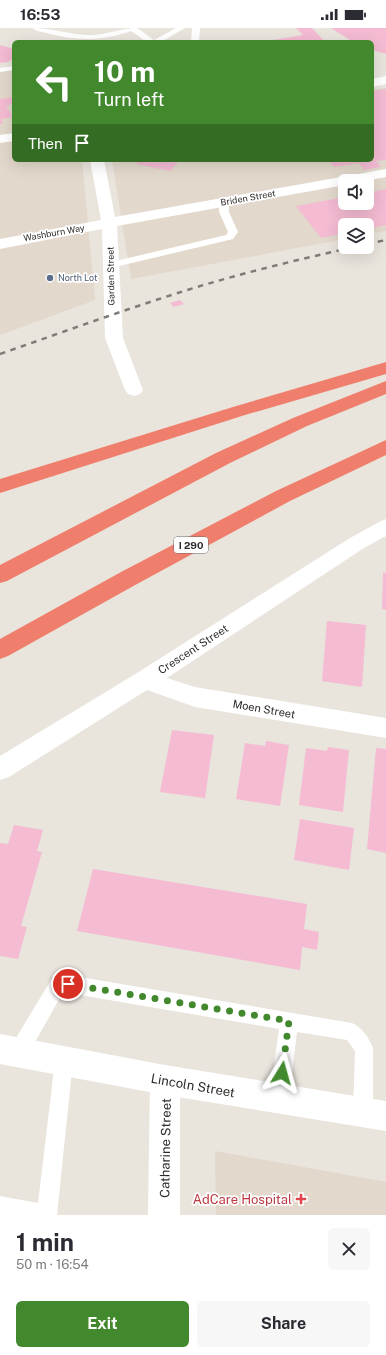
<!DOCTYPE html>
<html lang="en">
<head>
<meta charset="utf-8">
<style>
  body { margin:0; font-family:"Public Sans",sans-serif; background:#f7f7f7; color:#2b2b33; height:100vh; display:flex; flex-direction:column; font-size:15px; white-space:nowrap }
  * { box-sizing:border-box; margin:0 }
  p { font-size:13px; color:#7c7c81 }
  .icon { flex:none; width:22px; height:22px; fill:none; stroke:currentColor; stroke-width:2; stroke-linecap:round; stroke-linejoin:round }
  .map { position:relative; height:1187px; overflow:hidden }
  .details { display:flex; flex-direction:column; background:#fff; flex:1 }
  .details>* { flex:none }
  .guide { position:absolute; left:12px; top:12px; width:362px; height:122px; border-radius:6px; box-shadow:0 4px 16px #0002; background:#42882d; color:#fff; overflow:hidden }
  .buttons { position:absolute; left:338px; top:146px; display:grid; gap:8px }
  .buttons a { display:grid; place-items:center; width:36px; height:36px; border-radius:6px; background:#fff; box-shadow:0 4px 16px #0002; font-size:20px }
  .pin { position:absolute; display:grid; place-items:center; width:34px; height:34px; color:#fff; margin:-17px; border:2px solid #fff; border-radius:50%; box-shadow:0 1px 4px #0007 }
  .me { position:absolute; width:44px; margin:-22px; rotate:8deg; stroke-linejoin:round; filter:drop-shadow(0 0 3px #0008) }
  .turn { display:flex; align-items:center; gap:14px; height:84px; padding:0 16px; font-size:18px }
  .turn .icon { width:52px; height:52px; stroke-width:2.5 }
  .turn b { display:block; font-size:28px; line-height:34px }
  .then { display:flex; align-items:center; height:38px; padding:0 16px; background:#0003; gap:8px; font-size:15px }
  .round { display:grid; place-items:center; flex:none; width:42px; height:42px; border-radius:6px; background:#f7f7f7 }
  .overview { display:flex; align-items:center; justify-content:space-between; height:68px; padding:0 16px }
  h1 { font-size:24px; font-weight:700; line-height:30px }
  .cta { display:flex; gap:8px; margin-top:auto; padding:8px 16px }
  .cta a { flex:1; height:46px; border-radius:6px; background:#42882d; color:#fff; font-size:16px; font-weight:700; line-height:46px; text-align:center }
  .cta a+a { background:#f7f7f7; color:#2b2b33 }
  .status { display:flex; justify-content:space-between; align-items:center; height:28px; padding:0 20px; background:#fff; direction:ltr }
  .status svg { height:11px; fill:currentColor }
  .map>svg:first-child { display:block }
  .built { fill:#e2d8cb; fill-rule:evenodd }
  .building { fill:#f4bbd3 }
  .lines { fill:none; stroke-linecap:round; stroke-linejoin:round }
  .lane { fill:#fff; fill-rule:evenodd }
  .street { fill:#fff; fill-rule:evenodd }
  .secondary { fill:#fff; fill-rule:evenodd }
  .highway { fill:#f07e6c; fill-rule:evenodd }
  .rail { stroke:#7f7b76; stroke-width:2.5; stroke-dasharray:5.5 5.5; stroke-linecap:butt }
  .route { stroke:#42882d; stroke-width:7; stroke-dasharray:0 12.6 }
  .service-dot { fill:#5c6f8a; stroke:#fff; stroke-width:1.5 }
  .health-dot { fill:#e0444e; stroke:#fff; stroke-width:1.5 }
  .labels { text-anchor:middle; stroke-width:3.5; stroke-linejoin:round; paint-order:stroke }
  .far-street-label { font-size:9px; fill:#2d2b28; stroke:#fff }
  .far-service-label { font-size:9px; fill:#4e5e75; stroke:#fff; text-anchor:start }
  .shield { fill:#fff; stroke:#6c6b68; stroke-width:1 }
  .shield-label { font-size:10px; font-weight:bold; fill:#2d2b28 }
  .street-label { font-size:11px; fill:#2d2b28; stroke:#fff }
  .near-street-label { font-size:13px; fill:#2d2b28; stroke:#fff }
  .near-health-label { font-size:13px; fill:#be3a42; stroke:#fff; text-anchor:end }
</style>
</head>
<body>
<div class="status"><b>16:53</b><svg viewBox="0 0 49 12"><path d="M0 12V9h3v3zM5 12V6h3v6zM10 12V3h3v9zM15 12V0h3v12zM26 1h20v11H26zM47 4h2v5h-2z"/></svg></div>
<div class="map">
<svg width="386" height="1187" viewBox="0 0 386 1187">
  <rect width="100%" height="100%" fill="#e9e4dc"/>
  <g class="built">
    <path d="M14 41V132H82L95 272 0 307V43Z"/>
    <path d="M386 60V203L367 206V197H345V211L131 251 112 132H372V62ZM345 153H367V175H345Z"/>
    <path d="M215 1123 386 1154V1187H216Z"/>
  </g>
  <g class="building">
    <path d="M296 0H312L325 14H261L303 7Z"/>
    <path d="M331 0H386V26L372 22V14H353Z"/>
    <path d="M0 17 14 21V30L8 34 0 35Z"/>
    <path d="M386 61V132L376 133 381 139 364 142 359 135 334 139 328 132H372V63Z"/>
    <path d="M14 69V76L6 78 13 89 1 91 3 96H0V71Z"/>
    <path d="M140 132H180L170 143 136 136Z"/>
    <path d="M386 161V197L367 201V197H345V205L321 210 296 178 345 169V175H367V165Z"/>
    <path d="M180 272 184 276 174 279 170 275Z"/>
    <path d="M383 544 386 545V582L382 581Z"/>
    <path d="M327 593 366 597 362 659 322 653Z"/>
    <path d="M172 702 214 707 205 770 160 764Z"/>
    <path d="M266 713 289 717 280 778 236 771 245 715 265 718Z"/>
    <path d="M328 719 349 722 343 784 299 777 306 720 327 723Z"/>
    <path d="M376 720 386 721V825L367 821Z"/>
    <path d="M300 791 354 800 349 842 294 832Z"/>
    <path d="M14 797 43 802 37 823 42 824 21 898 27 899 18 931 0 928V815L8 816Z"/>
    <path d="M93 841 307 876 304 901 319 904 317 922 302 919 300 942 77 903Z"/>
  </g>
  <g class="lines">
    <g class="lane">
      <path d="M32 0C53 0 73 8 94 7 106 6 125 0 136 0 142 2 149 9 154 12L176 0H185L161 14H147L131 3C103 13 78 13 50 6 44 4 37 4 32 0Z"/>
      <path d="M192 0H200L199 14H191Z"/>
      <path d="M14 38V42L0 44V40Z"/>
      <path d="M224 172 229 175V184L238 204 233 211 111 240 106 237 107 235 226 207 228 204 219 184V175Z"/>
      <path d="M68 947 352 995C362 999 369 1010 373 1020V1084L370 1091 363 1094 356 1091 353 1084 355 1023 347 1012 297 1004 289 1071 286 1078 279 1081 272 1078 269 1071 279 1001 68 965 62 966 25 1032 18 1034 11 1032 9 1025 11 1018 51 952Z"/>
      <path d="M64 1024 71 1026 73 1033 57 1187H0V1168L38 1175 55 1033 57 1026Z"/>
    </g>
    <g class="street">
      <path d="M386 48V56L372 59V51Z"/>
      <path d="M14 105V113L0 115V107Z"/>
      <path d="M90 132H104L115 189 386 141V149L365 153H345V157L117 198 123 310 143 362 140 366 134 368 128 366 125 362 105 310 102 201 0 221V211L101 192Z"/>
      <path d="M386 491V508L364 520 167 650 195 659 386 690V710L195 679 147 662 9 749 0 752V728L137 645 350 510 379 494Z"/>
      <path d="M165 1037 176 1041 180 1052V1187H148L150 1052 154 1041Z"/>
    </g>
    <path class="secondary" d="M0 1006 165 1037 386 1073V1103L165 1067 0 1036Z"/>
    <g class="highway">
      <path d="M386 334V346L245 387 0 465V451L233 379Z"/>
      <path d="M386 353V366L307 398 230 435 7 553 0 555V537L216 425 293 390Z"/>
      <path d="M386 412V427L290 473 137 556 8 628 0 631V611L121 544 276 463Z"/>
    </g>
    <g class="rail">
      <path d="M367 216 386 212"/>
      <path d="M0 326C69 302 137 277 207 256 255 242 305 230 354 219"/>
    </g>
  </g>
  <g class="lines">
    <path class="route" d="M68 956 289 993 282 1045"/>
  </g>
  <circle class="service-dot" cx="50" cy="250" r="4"/>
  <path class="health-dot" d="M299 1165h4v4h4v4h-4v4h-4v-4h-4v-4h4z"/>
  <g class="labels">
    <g class="far-street-label">
      <text transform="translate(248 170) rotate(-10)" y="3">Briden Street</text>
      <text transform="translate(54 205) rotate(-10)" y="3">Washburn Way</text>
      <text transform="translate(111 248) rotate(-91)" y="3">Garden Street</text>
    </g>
    <g class="far-service-label">
      <text x="58" y="253">North Lot</text>
    </g>
    <rect class="shield" x="174" y="509" width="34" height="16" rx="3"/>
    <g class="shield-label">
      <text x="191" y="521">I 290</text>
    </g>
    <g class="street-label">
      <text transform="translate(193 621) rotate(-33)" y="4">Crescent Street</text>
      <text transform="translate(264 681) rotate(10)" y="4">Moen Street</text>
    </g>
    <g class="near-street-label">
      <text transform="translate(193 1057) rotate(10)" y="5">Lincoln Street</text>
      <text transform="translate(165 1120) rotate(-89)" y="5">Catharine Street</text>
    </g>
    <g class="near-health-label">
      <text x="292" y="1176">AdCare Hospital</text>
    </g>
  </g>
</svg>
<div class="buttons">
<a><svg class="icon" aria-label="sound" viewBox="0 0 24 24"><path d="M4 9h4l5-4v14l-5-4H4zM17 9q2 3 0 6"/></svg></a>
<a><svg class="icon" aria-label="layers" viewBox="0 0 24 24"><path d="M12 4l9 5-9 5-9-5zM3 14l9 5 9-5"/></svg></a>
</div>
<div class="pin" style="left:68px;top:956px;background:#d93025"><svg class="icon" aria-label="arrive" viewBox="0 0 24 24"><path d="M6 21V4h12l-3 4 3 4H6"/></svg></div>
<svg class="me" style="left:282px;top:1045px" viewBox="-20 -20 40 40"><path d="M0-17L14 15 0 8-14 15z" fill="#42882d" stroke="#fff" stroke-width="4"/></svg>
<div class="guide">
<div class="turn"><svg class="icon" aria-label="left" viewBox="0 0 24 24"><path d="M17 20v-9H6M10 6l-5 5 5 5"/></svg><div><b>10 m</b>Turn left</div></div>
<div class="then">Then<svg class="icon" aria-label="arrive" viewBox="0 0 24 24"><path d="M6 21V4h12l-3 4 3 4H6"/></svg></div>
</div>
</div>
<section class="details">
<div class="overview"><div><h1>1 min</h1><p>50 m · 16:54</p></div><a class="round"><svg class="icon" aria-label="close" viewBox="0 0 24 24"><path d="M6 6l12 12M18 6L6 18"/></svg></a></div>
<div class="cta"><a>Exit</a><a>Share</a></div>
</section>
</body>
</html>
